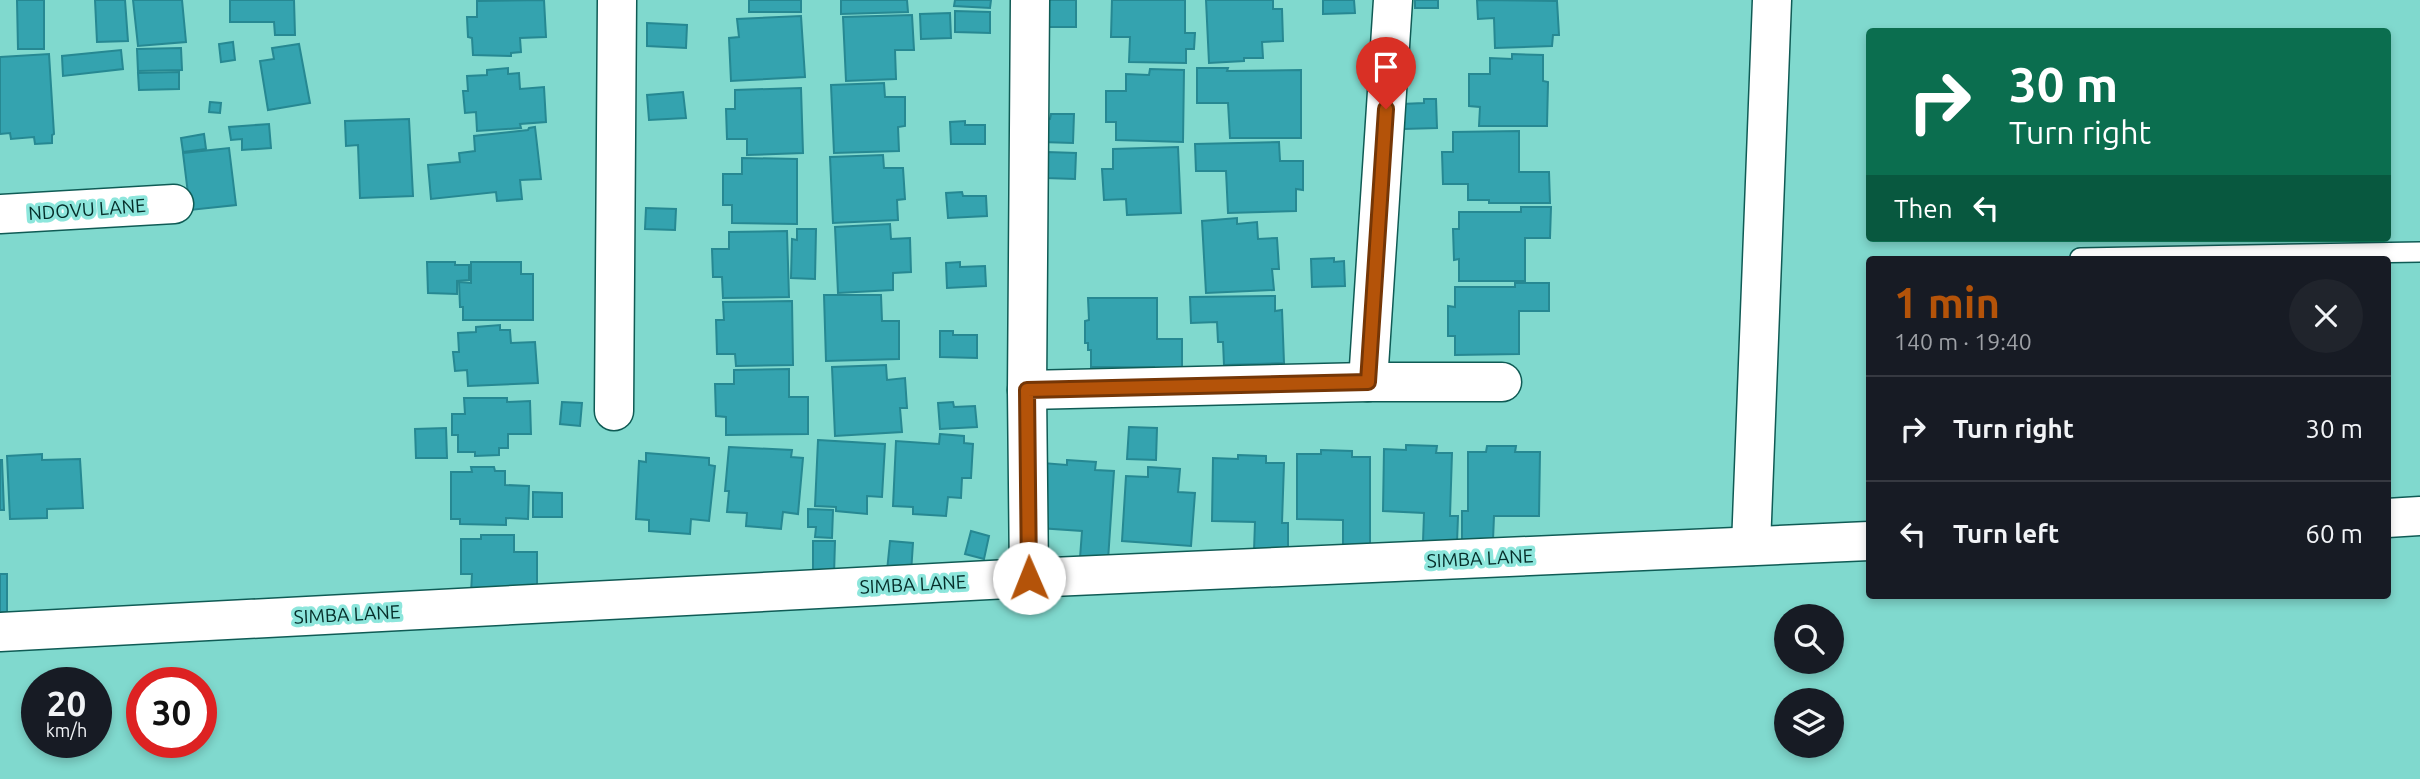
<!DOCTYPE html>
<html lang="en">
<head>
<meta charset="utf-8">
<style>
  body { margin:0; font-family:Ubuntu,sans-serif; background:#20242c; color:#f1f3f6; height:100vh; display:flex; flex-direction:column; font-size:26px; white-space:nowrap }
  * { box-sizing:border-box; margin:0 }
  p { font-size:23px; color:#9ea1a6 }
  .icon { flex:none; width:38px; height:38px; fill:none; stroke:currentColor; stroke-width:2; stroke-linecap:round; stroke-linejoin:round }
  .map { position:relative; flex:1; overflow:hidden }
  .details { position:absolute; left:1866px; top:256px; width:525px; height:343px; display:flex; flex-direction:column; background:#171b24; border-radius:7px; box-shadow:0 4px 10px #0003 }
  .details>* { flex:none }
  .top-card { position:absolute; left:1866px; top:28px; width:525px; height:214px; border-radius:7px; box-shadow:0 4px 10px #0003; background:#0b6e4f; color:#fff; overflow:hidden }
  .tools { position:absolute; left:1774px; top:604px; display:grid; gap:14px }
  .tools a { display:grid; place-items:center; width:70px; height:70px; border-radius:50%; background:#171b24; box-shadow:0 4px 10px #0003; font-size:35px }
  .speed { position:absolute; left:21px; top:667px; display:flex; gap:14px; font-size:35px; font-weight:700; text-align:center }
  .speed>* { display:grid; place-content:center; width:91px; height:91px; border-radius:50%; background:#171b24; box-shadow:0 4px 10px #0003; line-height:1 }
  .speed small { font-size:18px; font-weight:400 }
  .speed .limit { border:10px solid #d22; background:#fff; color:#111 }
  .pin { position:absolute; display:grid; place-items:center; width:60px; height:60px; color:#fff; margin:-72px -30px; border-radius:50% 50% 50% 0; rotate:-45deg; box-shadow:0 0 7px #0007 }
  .pin .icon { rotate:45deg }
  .me { position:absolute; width:77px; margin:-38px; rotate:359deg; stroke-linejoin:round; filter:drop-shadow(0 0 5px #0008) }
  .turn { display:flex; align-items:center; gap:24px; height:147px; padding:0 28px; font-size:32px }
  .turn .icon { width:91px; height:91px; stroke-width:2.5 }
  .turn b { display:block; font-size:49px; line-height:60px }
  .then { display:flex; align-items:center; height:66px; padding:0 28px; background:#0003; gap:14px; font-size:26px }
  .round { display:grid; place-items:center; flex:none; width:74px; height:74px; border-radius:37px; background:#20242c }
  .headline { display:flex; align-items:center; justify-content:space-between; height:119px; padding:0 28px }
  h1 { font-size:42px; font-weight:600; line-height:52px; color:#b45309 }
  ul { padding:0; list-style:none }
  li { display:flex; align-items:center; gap:21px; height:105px; padding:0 28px; border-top:2px solid #363941 }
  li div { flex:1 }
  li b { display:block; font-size:26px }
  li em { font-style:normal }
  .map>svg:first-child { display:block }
  .building { fill:#34a3af; stroke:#268892; stroke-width:2 }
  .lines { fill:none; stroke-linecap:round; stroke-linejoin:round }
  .service-casing { stroke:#0f5b55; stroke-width:22 }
  .minor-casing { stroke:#0f5b55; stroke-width:41 }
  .service { stroke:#fff; stroke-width:19 }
  .minor { stroke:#fff; stroke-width:38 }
  .route-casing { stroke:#753606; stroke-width:18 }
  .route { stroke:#b45309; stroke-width:12 }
  .labels { text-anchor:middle; stroke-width:7; stroke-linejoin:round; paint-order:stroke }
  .street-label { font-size:19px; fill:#052e2a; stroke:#8de6dc }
</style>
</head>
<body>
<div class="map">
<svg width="2420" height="779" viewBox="0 0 2420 779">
  <rect width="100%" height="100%" fill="#80d9ce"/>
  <g class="building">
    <path d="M17 0H44V49H18Z"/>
    <path d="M95 0H125L128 41 97 42Z"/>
    <path d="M133 0H182L186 42 138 46Z"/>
    <path d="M230 0H294L295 35H275L274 22H230Z"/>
    <path d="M544 0 546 37 520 38 521 52 511 53V56L473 55 472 38 468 37 467 17H477V1Z"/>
    <rect x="749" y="0" width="52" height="12"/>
    <path d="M841 0H907L908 12 841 14Z"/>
    <path d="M955 0H991L990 8 954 6Z"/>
    <rect x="1046" y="0" width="30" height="27"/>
    <path d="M1112 0H1185V33H1195L1194 49H1186V63L1129 62 1130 37H1111Z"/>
    <path d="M1206 0H1273V9H1282L1283 41 1262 42 1263 58H1244V61L1209 63Z"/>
    <path d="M1323 0H1354L1355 13 1323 14Z"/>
    <rect x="1415" y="0" width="23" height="8"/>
    <path d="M1477 0 1557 1 1559 35H1553L1552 46 1495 48 1494 18 1478 19Z"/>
    <path d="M955 11 990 12V33L955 32Z"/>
    <path d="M950 13 951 38 921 39 920 14Z"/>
    <path d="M912 15 914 50H895L896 79 846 81 843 17Z"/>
    <path d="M801 16 805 77 731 81 729 38 739 37 737 19Z"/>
    <path d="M647 23 687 25 686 48 647 46Z"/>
    <path d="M233 42 235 60 221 62 219 44Z"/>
    <path d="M299 44 310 103 268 110 260 61 274 59 272 48Z"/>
    <path d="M181 48 182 70 138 71 137 49Z"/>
    <path d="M121 50 123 69 63 76 62 56Z"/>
    <path d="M49 54 54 134 52 135V143L35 144 34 137 11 139 10 133 0 134V57Z"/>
    <path d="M1512 54 1543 55V81L1548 82 1547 126H1479L1480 107 1469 106V74H1490V58L1512 59Z"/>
    <path d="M508 68V74L519 73 520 89 544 87 546 122 520 124 521 128 477 131 476 112 465 113 463 91H468L467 76 487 75V70Z"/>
    <path d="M1197 68H1228L1227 71 1301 70V138H1230L1228 103H1197Z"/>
    <path d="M1150 69 1184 70 1183 142 1116 140V122H1106V91H1126V74L1149 75Z"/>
    <path d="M179 72V89L139 90 138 73Z"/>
    <path d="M884 83 885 97H905V126L898 127 899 151 834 153 831 85Z"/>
    <path d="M801 88 803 153 747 155V139H727L726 109H735V90Z"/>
    <path d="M683 92 686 118 649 120 647 95Z"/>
    <path d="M1424 99H1436L1437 128 1403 129 1402 104 1424 103Z"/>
    <path d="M210 102 221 103 220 113 209 112Z"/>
    <path d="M1051 114H1074L1073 143 1041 142V118L1050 119Z"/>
    <path d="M409 119 413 196 360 198 358 145 346 146 345 121Z"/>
    <path d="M965 121V125H985V144H951L950 122Z"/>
    <path d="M269 124 271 148 242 150V139L231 140 229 127Z"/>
    <path d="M535 127 541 179 520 180 522 199 497 201 496 192 431 199 428 165 460 162 459 153 475 151 474 136 528 130 529 128Z"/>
    <path d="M1519 131V172H1549L1550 203H1489V200H1468V184H1443L1442 152H1453V132Z"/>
    <path d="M204 134 206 149 183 152 181 138Z"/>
    <path d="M1279 142 1280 161H1303V190L1296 189V211L1228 213 1226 171H1196L1195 144Z"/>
    <path d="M1178 147 1181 213 1127 215 1126 199 1104 200 1102 169H1113V149Z"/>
    <path d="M229 148 236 205 190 210 183 153Z"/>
    <path d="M1047 152 1076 153 1075 179 1046 178Z"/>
    <path d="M883 155 884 168H903L905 199 897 200 898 220 833 223 830 157Z"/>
    <path d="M742 158 797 159V224L732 223V205H723V174H742Z"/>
    <path d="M962 192 963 196H986L987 216 948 218 946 193Z"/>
    <path d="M1521 207H1551L1550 238H1525V281H1459V259L1454 260 1453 229H1459V212H1521Z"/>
    <path d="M646 208 676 209 675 230 645 229Z"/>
    <path d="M1237 218V224L1257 222 1258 239 1277 238 1279 269H1272L1274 290 1206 293 1202 221Z"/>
    <path d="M890 224 891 239 910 238 911 272 893 273V290L838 293 835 227Z"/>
    <path d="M797 229H816L815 279 791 278 792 239 797 240Z"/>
    <path d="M787 231 789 297 723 298 722 277H713L712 249H729V232Z"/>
    <path d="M1334 258V262L1344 261 1345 286 1312 287 1311 259Z"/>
    <path d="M427 262H455V265H469V280L457 281V294L428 293Z"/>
    <path d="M471 262H521V274H533V320H463V307H460L459 282 471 283Z"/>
    <path d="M960 262V267L985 266 986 286 947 288 946 263Z"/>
    <path d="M1515 283H1549V311H1519V354L1455 355V336H1448V306L1455 307V287H1515Z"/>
    <path d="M824 295H881L882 321H899V359L826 361Z"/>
    <path d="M1275 296V311L1282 310 1284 363 1224 365 1223 342H1218L1217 322 1191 323 1190 297Z"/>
    <path d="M1088 298H1157V339H1182V373H1154V367H1091V350H1088V343H1085V321L1089 320Z"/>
    <path d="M792 301 793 365 736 366 735 354H717L716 320H724L723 302Z"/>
    <path d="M500 325V330H510L511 343 535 342 538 383 468 386 467 370 455 371 453 352H459L458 333 476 332V327Z"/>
    <path d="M940 331H953V335H977V358L940 357Z"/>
    <path d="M886 365 887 380 905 378 907 408H900L902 432 835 436 832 367Z"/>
    <path d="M789 369V397H808V434L726 435V417L716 416 715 384H734V370Z"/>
    <path d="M464 398H507V402L530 401 531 434H508V448H499V455L475 456V452H458V435H452V414H465Z"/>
    <path d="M562 402 582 403 580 426 560 424Z"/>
    <path d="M953 402 954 407 975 406 977 427 940 429 938 403Z"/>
    <path d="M1129 427 1157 428 1156 460 1127 459Z"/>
    <path d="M446 428 447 458H416L415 429Z"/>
    <path d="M940 434 964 436V443L973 444 971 478H962L961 498 948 497 946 516 913 514V507L893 506 896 441 939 444Z"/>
    <path d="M818 440 885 444 882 497 867 496V514L836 511V507L815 506Z"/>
    <path d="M1406 445 1437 446 1436 453H1452L1450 516H1458L1457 543 1423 542 1424 513 1383 511 1384 449 1406 450Z"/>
    <path d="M1487 446H1516L1515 452H1540L1539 516H1494L1493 540 1462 541V511H1468V452H1486Z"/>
    <path d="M729 447 792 450 791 457 803 458 798 514 783 512 781 529 746 526 747 513 727 512 729 491H725Z"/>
    <path d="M1321 450 1352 451V457H1370V546H1343V520L1297 519V454H1321Z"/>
    <path d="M646 453 709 458V465L715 466 709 521 691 519 690 534 649 531V520L636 519 639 461 646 462Z"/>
    <path d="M42 454V460L80 459 83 508 47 509V518L10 519 7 456Z"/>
    <path d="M1238 455 1266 456V463H1284L1282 523H1288V552L1254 551 1255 522 1212 521 1213 458 1238 459Z"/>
    <path d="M0 460H2L4 510H0Z"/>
    <path d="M1067 460 1096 462 1095 470 1114 471 1108 560 1080 558 1082 531 1039 528 1043 463 1067 465Z"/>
    <path d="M471 467H494L495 471H505V485L529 486 528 519 506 518V525L460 524V519H451V472H472Z"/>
    <path d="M1148 467 1180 469 1178 492 1195 493 1191 546 1122 541 1126 476 1148 477Z"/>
    <path d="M533 492 562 493V517H533Z"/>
    <path d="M808 509 833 510 832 538 815 537 816 527H808Z"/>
    <path d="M971 531 989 536 984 559 965 554Z"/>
    <path d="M481 535H514V552H537V586H514V593H471L472 574H461V539H481Z"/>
    <path d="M813 541H835L834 575H813Z"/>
    <path d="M890 541 913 543 911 573 887 571Z"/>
    <rect x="0" y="574" width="7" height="38"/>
  </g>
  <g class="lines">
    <defs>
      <path id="service" d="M2080 258 2420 252"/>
      <g id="minor">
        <path d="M0 214 174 204"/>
        <path d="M1368 382 1393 0"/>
        <path d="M1027 390 1368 382H1502"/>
        <path d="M614 411 617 0"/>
        <path d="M2387 518 2420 516"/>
        <path d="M1751 546 1772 0"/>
        <path d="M1029 578 1027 390 1030 0"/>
        <path d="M0 632 1029 578 1869 541"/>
      </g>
    </defs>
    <use href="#service" class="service-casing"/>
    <use href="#minor" class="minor-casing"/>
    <use href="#service" class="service"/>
    <use href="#minor" class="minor"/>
  </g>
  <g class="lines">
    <defs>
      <path id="route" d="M1029 578 1027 390 1368 382 1386 109"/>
    </defs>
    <use href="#route" class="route-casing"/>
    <use href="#route" class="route"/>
  </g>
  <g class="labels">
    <g class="street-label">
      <text transform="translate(87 209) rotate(-4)" y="7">NDOVU LANE</text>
      <text transform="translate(1480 558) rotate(-3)" y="7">SIMBA LANE</text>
      <text transform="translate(913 584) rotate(-3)" y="7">SIMBA LANE</text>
      <text transform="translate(347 614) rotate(-3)" y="7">SIMBA LANE</text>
    </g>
  </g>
</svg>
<div class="tools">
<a><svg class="icon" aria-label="search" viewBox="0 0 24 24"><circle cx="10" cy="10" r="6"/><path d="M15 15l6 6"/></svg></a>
<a><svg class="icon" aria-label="layers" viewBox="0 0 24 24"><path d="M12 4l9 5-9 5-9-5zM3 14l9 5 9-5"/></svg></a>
</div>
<div class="speed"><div>20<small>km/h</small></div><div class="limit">30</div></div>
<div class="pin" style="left:1386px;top:109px;background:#d93025"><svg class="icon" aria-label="arrive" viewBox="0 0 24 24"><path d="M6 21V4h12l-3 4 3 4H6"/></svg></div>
<svg class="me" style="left:1029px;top:578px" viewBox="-20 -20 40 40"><circle r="19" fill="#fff"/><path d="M0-13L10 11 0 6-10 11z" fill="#b45309"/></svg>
<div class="top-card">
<div class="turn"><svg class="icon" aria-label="right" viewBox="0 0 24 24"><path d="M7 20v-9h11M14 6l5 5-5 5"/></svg><div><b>30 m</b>Turn right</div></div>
<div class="then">Then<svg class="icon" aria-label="left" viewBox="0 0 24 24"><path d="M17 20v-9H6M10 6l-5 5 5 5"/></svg></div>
</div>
<section class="details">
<div class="headline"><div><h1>1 min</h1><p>140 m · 19:40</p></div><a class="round"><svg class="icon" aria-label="close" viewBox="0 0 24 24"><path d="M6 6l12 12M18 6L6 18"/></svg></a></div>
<ul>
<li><svg class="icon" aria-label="right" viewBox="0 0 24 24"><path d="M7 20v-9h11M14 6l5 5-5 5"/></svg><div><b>Turn right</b></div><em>30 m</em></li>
<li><svg class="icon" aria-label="left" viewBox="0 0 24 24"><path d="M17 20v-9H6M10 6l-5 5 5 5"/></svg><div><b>Turn left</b></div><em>60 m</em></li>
</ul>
</section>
</div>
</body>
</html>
